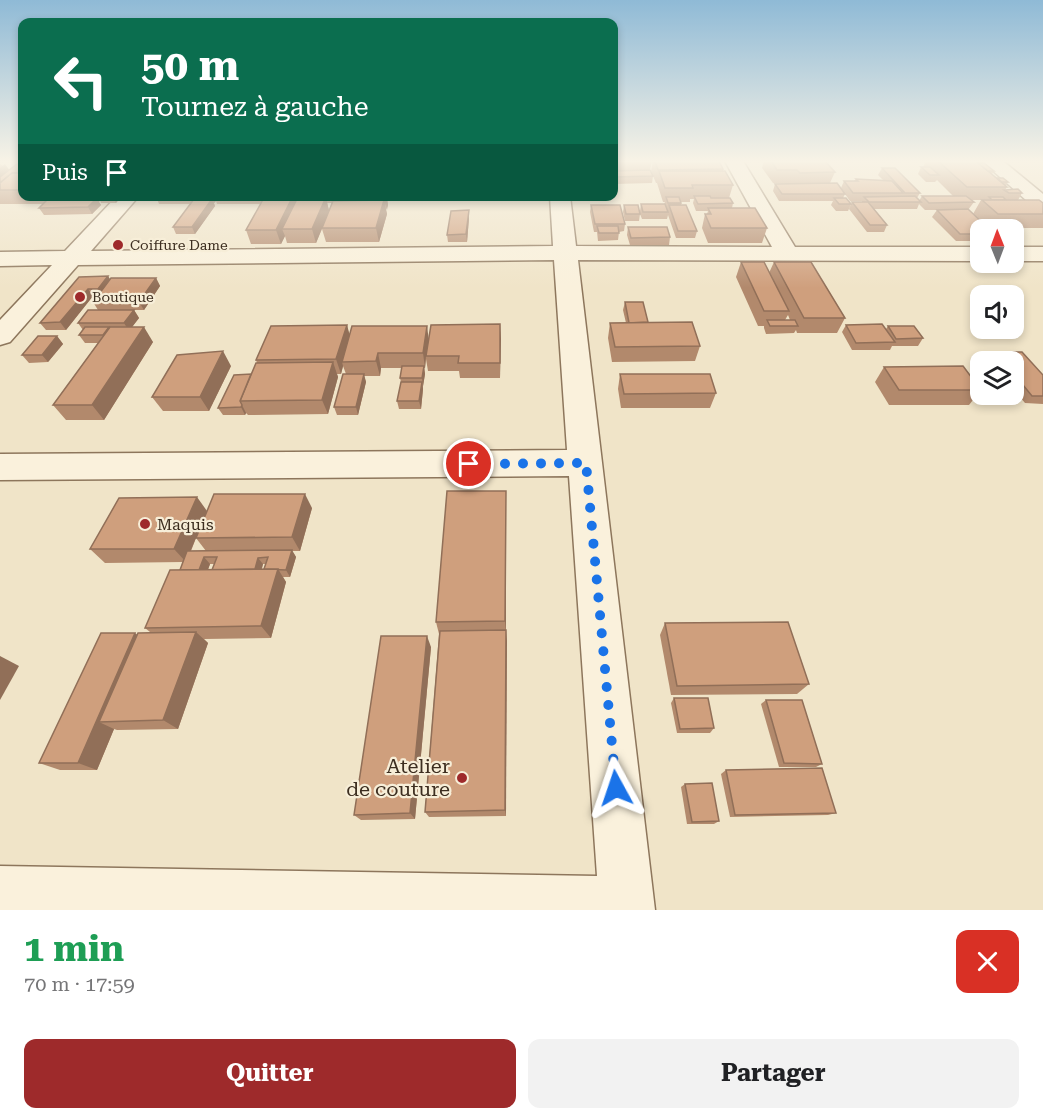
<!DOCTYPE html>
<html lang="fr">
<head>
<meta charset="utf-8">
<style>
  body { margin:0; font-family:"Roboto Serif",serif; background:#f2f2f2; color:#202124; height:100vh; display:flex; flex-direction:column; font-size:22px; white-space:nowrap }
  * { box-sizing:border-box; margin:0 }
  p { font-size:20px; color:#757577 }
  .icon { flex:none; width:33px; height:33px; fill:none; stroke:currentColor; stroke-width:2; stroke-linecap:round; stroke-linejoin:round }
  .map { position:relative; height:910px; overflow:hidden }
  .panel { display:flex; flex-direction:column; background:#fff; flex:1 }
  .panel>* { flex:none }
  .guide { position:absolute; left:18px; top:18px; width:600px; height:183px; border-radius:12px; box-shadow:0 3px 9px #0003; background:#0b6e4f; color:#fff; overflow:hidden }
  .needle { width:39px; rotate:359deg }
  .fabs { position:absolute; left:970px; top:219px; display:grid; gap:12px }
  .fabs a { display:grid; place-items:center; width:54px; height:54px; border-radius:12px; background:#fff; box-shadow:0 3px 9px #0003; font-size:30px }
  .pin { position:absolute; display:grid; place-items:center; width:51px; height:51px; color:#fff; margin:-26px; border:3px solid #fff; border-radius:50%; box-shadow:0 2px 6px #0007 }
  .me { position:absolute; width:66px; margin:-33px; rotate:355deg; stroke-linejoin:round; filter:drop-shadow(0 0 4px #0008) }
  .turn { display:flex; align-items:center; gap:21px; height:126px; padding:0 24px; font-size:27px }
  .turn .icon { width:78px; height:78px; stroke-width:2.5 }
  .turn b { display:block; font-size:42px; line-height:51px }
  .then { display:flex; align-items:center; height:57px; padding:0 24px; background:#0003; gap:12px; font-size:22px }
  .round { display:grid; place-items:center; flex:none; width:63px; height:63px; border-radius:12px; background:#f2f2f2 }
  .headline { display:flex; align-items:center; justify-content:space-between; height:102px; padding:0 24px }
  h1 { font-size:36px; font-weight:700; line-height:45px; color:#1e9e55 }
  .primary-button { display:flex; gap:12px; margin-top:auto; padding:12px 24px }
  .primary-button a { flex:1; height:69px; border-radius:12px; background:#9e2a2b; color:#fff; font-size:24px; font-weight:700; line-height:69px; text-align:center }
  .primary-button a+a { background:#f2f2f2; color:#202124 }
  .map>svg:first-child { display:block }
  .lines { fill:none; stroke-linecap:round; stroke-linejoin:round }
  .street-casing { stroke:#8d765c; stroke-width:3 }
  .street { fill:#faf1dc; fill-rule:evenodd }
  .wall { fill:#b2896c; fill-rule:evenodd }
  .shaded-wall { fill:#916f58 }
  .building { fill:#cf9f7d; stroke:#916f58; stroke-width:1.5 }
  .route { stroke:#1a73e8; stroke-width:10; stroke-dasharray:0 18 }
  .poi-dot { fill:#9e2a2b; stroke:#f7eed8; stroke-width:2 }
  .labels { text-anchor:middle; stroke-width:4.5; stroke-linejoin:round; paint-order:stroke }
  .far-poi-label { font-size:14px; fill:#3d2e20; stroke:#f7eed8; text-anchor:start }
  .poi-label { font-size:16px; fill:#3d2e20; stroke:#f7eed8; text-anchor:start }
  .near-poi-label { font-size:20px; fill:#3d2e20; stroke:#f7eed8; text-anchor:end }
</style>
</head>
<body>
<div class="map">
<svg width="1043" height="910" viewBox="0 0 1043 910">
  <rect width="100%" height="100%" fill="#f0e4c8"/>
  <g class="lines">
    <defs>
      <g id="street">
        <path d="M725 161H743L795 247H981V261L578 260 655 910H0V866L597 876 569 476 0 480V454L567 450 554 260 78 265 10 342 0 345V320L52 265 0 266V252L65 251 117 196H139L91 251 553 246 550 196H570L576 246 772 247Z"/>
        <path d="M982 161H1003L1043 194V211L1036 209Z"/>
        <rect x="1014" y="247" width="29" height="14"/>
      </g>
    </defs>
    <use href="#street" class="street-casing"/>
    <use href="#street" class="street"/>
  </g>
  <g class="wall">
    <path d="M614 161H652L650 170 653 176 652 183 614 184Z"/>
    <path d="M653 161H719L723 169V171L733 185 729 198 733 203 732 208 767 228 762 243H708L702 228 705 214H707L708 211H696L693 203 694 199H690V202H681V205L697 231 695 238H676L668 215 667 219H642L640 214 639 221H625L623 212 624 205 640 211 641 204H664L665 202H663L657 183H656L651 171Z"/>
    <path d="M764 161H825L835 172 830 183 841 188 844 181H854L856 179 883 180 878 175 882 168 920 193 917 198 919 201 922 196H953L937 180 935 182H926L918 174 921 167H923L926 161H976L994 171 992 174 997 178 1008 182 1006 185 1007 187 1005 190 1022 193 1018 200 1043 203V228H988L981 230V241H956L932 217 937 210H925L919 204 917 209H874L887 225 884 232H867L849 209 852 202H862V201H850L845 194 843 198 851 204 848 211H836L831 205 833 201H779L773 191 775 184H793L773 183 762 168ZM971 200H981L973 214 968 210 974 202Z"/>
    <path d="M0 164 9 170 22 164V196H120V198L116 203H101L100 200 99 202 101 205 92 214 44 215 39 208 43 204H0Z"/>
    <path d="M156 196H334L333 201 387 198 388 205 386 210 387 214 379 242H326L322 229 316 243H287L285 236 281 244H251L246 230 261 204H217L216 201 214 203 215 206 195 234H176L173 227 190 204H159ZM327 203H332L329 210Z"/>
    <path d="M591 205 625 224 624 231 619 232 618 240 598 241 597 232H594L590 212Z"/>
    <path d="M469 218 467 242H448L447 235Z"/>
    <path d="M628 227 670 237 669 245H630L627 235Z"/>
    <path d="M741 262 769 273 774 262 845 318 837 333H797L796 330 794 333 766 334 764 328V326H758L736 277ZM788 315 790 320H785Z"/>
    <path d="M108 276 110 280 156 278 160 286 144 310H98L93 302 97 296H93L66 330H46L40 323 79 277Z"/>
    <path d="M625 302 648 322 700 346 695 361 612 362 608 338 610 323H626L623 310Z"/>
    <path d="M134 310 139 318 132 327 153 342 104 420H66L53 405 98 343H85L79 335 83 330 78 323Z"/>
    <path d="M500 324V378H460L459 371H428L426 359 425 368H424L425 374 423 386V389L421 409H399L397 401 401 382 400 378 402 368H381L380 376H364L366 382 358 415H337L334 407 346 374 343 366 341 374H337L338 377 328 414 248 415 246 413 245 415H223L218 408 251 374 257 363 256 360 347 325 349 335 429 339Z"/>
    <path d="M846 325 886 329 888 326 923 338 918 346H892L890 350H852L842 332Z"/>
    <path d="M57 336 63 344 48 362 29 363 22 355Z"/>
    <path d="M995 352 1043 375V404L1025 403 1014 390V362H990L989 359Z"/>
    <path d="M231 366 209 411H163L152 397Z"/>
    <path d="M884 367 981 389V390L969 405H889L875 382Z"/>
    <path d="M620 374 716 393 710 408H621L618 389Z"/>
    <path d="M506 505V816L429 817 425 812 439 634 436 622Z"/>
    <path d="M312 508 300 551H292L296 557 290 577H283L286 582 271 638 204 639 208 643 178 729 117 730 114 729 97 770H60L39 763 137 635 150 632 145 628 180 570 183 562 105 563 90 549 207 511ZM196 538 206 551H191ZM210 564H214L212 570H208ZM263 564H266L264 569H262Z"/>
    <path d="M665 623 809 684 797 694 671 695 660 635Z"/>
    <path d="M431 647 415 819 361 820 354 815Z"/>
    <path d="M674 698 714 728 710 733H677L671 703Z"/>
    <path d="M766 700 822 764 816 767H779L761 704Z"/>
    <path d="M726 770 836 813 828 815 730 817 721 774Z"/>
    <path d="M685 784 719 821 714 824H687L681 787Z"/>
  </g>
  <g class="shaded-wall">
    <path d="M5 164 10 171 0 179V168Z"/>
    <path d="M93 196H98L100 200 99 202 101 205 92 214 88 207 95 200Z"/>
    <path d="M112 196H120V198L116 203Z"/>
    <path d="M211 196 219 197H214L216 201 214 203Z"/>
    <path d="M293 196H297L300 206 282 229 285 236 281 244 276 230Z"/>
    <path d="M330 196H334L332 203Z"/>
    <path d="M326 197 329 211 316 243 312 229Z"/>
    <path d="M387 198 388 205 387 210 385 203Z"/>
    <path d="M212 199 215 206 195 234 192 227Z"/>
    <path d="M384 200 387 214 379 242 376 228Z"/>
    <path d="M469 210V218L467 242 466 234Z"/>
    <path d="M108 276 113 284 103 296 98 289Z"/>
    <path d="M156 278 160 286 144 310 139 302Z"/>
    <path d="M88 289 93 296 66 330 60 322Z"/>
    <path d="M134 310 139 318 129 331 124 323Z"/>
    <path d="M500 324 501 339 500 378Z"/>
    <path d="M347 325 351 340 342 362 343 366 341 374 336 359Z"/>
    <path d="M427 326 429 341 426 356 425 368 423 353Z"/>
    <path d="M144 327 153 342 104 420 92 405Z"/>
    <path d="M57 336 63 344 48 362 42 355Z"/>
    <path d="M223 351 231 366 209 411 200 397Z"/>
    <path d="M378 353 381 368 380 376 376 361Z"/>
    <path d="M333 362 338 377 328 414 322 400Z"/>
    <path d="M424 366 425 374 423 386 422 378Z"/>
    <path d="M364 374 366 382 358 415 356 407Z"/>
    <path d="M422 382 423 389 421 409 419 401Z"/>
    <path d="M242 405 246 413 245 415 241 407Z"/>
    <path d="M506 491V633L505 621Z"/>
    <path d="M305 494 312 508 300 551 292 537Z"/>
    <path d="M197 497 207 511 186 562 174 549Z"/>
    <path d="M292 550 296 557 290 577 286 570Z"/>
    <path d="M204 557 210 564 205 577 199 571Z"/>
    <path d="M258 558 263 564 259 577 254 571Z"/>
    <path d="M278 569 286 582 271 638 261 626Z"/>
    <path d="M506 630 507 641 506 816 505 810Z"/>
    <path d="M196 632 208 643 178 729 163 720Z"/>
    <path d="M135 633 149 644 99 722 114 729 97 770 78 763Z"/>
    <path d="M427 636 431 647 415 819 410 813Z"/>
    <path d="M0 656 19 666 0 700Z"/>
  </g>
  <g class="building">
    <path d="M655 161H719L723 169 658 170Z"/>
    <path d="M771 161H825L835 172 800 173 797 170H777Z"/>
    <path d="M938 161H976L1007 187H967Z"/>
    <path d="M978 163H984L994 171H988Z"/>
    <path d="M17 164H22V172L20 173H12L0 183V177Z"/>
    <path d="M921 167H930L939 175H930Z"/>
    <path d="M882 168H895L920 193H905Z"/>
    <path d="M650 170 653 176 614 177V171Z"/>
    <path d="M659 171H725L733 185H692L693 188H665Z"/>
    <path d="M12 173H22V190H0V183Z"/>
    <path d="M997 178H1003L1008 182H1002Z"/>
    <path d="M856 179 892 181 903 193H853L844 181H858Z"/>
    <path d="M837 183 845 194H782L775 184Z"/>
    <path d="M1018 189 1022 193H1009L1004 190Z"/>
    <path d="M265 196H293L276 230H246Z"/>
    <path d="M694 196H710L711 198H730L733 203 698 204Z"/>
    <path d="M915 196 921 202H869L864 197Z"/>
    <path d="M922 196H966L974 202 929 203Z"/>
    <path d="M298 197H326L312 229H282Z"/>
    <path d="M666 197H679L681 203H668Z"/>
    <path d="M989 197H1003L1006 200H992Z"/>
    <path d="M49 198H97L88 207 39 208Z"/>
    <path d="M338 198H387L385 203 384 200 337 201Z"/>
    <path d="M834 198H846L851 204H839Z"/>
    <path d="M194 199H212L192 227H173Z"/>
    <path d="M384 200 376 228H322L333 201Z"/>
    <path d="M982 200H1039L1043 203V214H998Z"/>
    <path d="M852 202H868L887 225H870Z"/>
    <path d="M641 204H665L668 212H643Z"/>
    <path d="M591 205H620L625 224H595Z"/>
    <path d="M624 205H638L640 214H626Z"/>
    <path d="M669 205H686L697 231H678Z"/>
    <path d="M708 208H755L767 228H711L705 214H711Z"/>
    <path d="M968 209 990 230H981V234H960L937 210Z"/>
    <path d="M469 210 466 234 447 235 451 211Z"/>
    <path d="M597 226H618L619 233H599Z"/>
    <path d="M628 227H667L670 237 631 238Z"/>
    <path d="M741 262H764L789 311H764Z"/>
    <path d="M774 262H811L845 318H804Z"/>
    <path d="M108 276 98 289H88L60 322 40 323 79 277Z"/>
    <path d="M111 278H156L139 302H93Z"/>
    <path d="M625 302H643L648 322 629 323Z"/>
    <path d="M88 310H134L124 323H78Z"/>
    <path d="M767 320H795L798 326H770Z"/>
    <path d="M692 322 700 346 615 347 610 323Z"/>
    <path d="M500 324V363H458L459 356H426L431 325Z"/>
    <path d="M882 324 895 342 856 343 846 325Z"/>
    <path d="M347 325 336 359 256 360 271 326Z"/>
    <path d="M352 326H427L423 353H378L376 361 342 362Z"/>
    <path d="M888 326H914L923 338 896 339Z"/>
    <path d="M85 327H109L103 335H79Z"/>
    <path d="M110 327H144L92 405H53Z"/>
    <path d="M38 336H57L42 355H22Z"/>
    <path d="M223 351 200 397H152L177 355Z"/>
    <path d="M995 352H1022L1043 375V396H1032L1014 374V362H1003Z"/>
    <path d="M333 362 322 400 240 401 256 363Z"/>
    <path d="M402 366H424L422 378H400Z"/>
    <path d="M963 366 981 390H899L884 367Z"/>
    <path d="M251 374 240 401 242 405 241 407 218 408 234 375Z"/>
    <path d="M343 374H364L356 407H334Z"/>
    <path d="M620 374H710L716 393 624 394Z"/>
    <path d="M401 382H422L419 401H397Z"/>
    <path d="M447 491H506L505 621 436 622Z"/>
    <path d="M214 494H305L292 537 196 538Z"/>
    <path d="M197 497 174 549H90L119 498Z"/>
    <path d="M292 550 286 570 264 569 268 557 258 558 255 569 212 570 217 557H204L199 570H180L187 551Z"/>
    <path d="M278 569 261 626 145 628 170 570Z"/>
    <path d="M788 622 809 684 677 686 665 623Z"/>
    <path d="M506 630 505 810 425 812 440 631Z"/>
    <path d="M196 632 163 720 99 722 138 633Z"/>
    <path d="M101 633H135L78 763H39Z"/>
    <path d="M381 636H427L410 813 354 815Z"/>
    <path d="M674 698H708L714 728 680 729Z"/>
    <path d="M766 700H802L822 764 784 763Z"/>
    <path d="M822 768 836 813 735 815 726 770Z"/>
    <path d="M712 783 719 821 692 822 685 784Z"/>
  </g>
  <linearGradient id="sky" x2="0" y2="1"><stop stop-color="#8fbad6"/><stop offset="0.56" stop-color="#f8f3e6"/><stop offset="1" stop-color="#f8f3e6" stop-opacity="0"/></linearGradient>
  <rect width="1043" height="288" fill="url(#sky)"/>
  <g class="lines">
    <path class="route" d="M469 464 586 463 616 788"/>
  </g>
  <g class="poi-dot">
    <circle cx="118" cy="245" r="6"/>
    <circle cx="80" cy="297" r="6"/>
    <circle cx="145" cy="524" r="6"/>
    <circle cx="462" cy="778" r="6"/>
  </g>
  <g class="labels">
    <g class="far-poi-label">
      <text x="130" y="250">Coiffure Dame</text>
      <text x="92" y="302">Boutique</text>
    </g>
    <g class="poi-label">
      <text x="157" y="530">Maquis</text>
    </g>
    <g class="near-poi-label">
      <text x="450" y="773">Atelier<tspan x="450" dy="23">de couture</tspan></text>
    </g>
  </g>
</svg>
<div class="fabs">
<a><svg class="needle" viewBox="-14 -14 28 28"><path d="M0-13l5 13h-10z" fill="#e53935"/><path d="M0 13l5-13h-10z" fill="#757577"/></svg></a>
<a><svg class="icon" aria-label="sound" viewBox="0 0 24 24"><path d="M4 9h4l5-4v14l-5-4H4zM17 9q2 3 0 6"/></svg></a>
<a><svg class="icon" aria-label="layers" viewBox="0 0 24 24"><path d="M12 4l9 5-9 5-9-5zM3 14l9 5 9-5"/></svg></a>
</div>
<div class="pin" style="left:469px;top:464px;background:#d93025"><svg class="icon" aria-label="arrive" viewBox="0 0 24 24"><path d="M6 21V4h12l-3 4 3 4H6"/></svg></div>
<svg class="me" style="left:616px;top:788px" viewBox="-20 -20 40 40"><path d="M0-17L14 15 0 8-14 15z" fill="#1a73e8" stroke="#fff" stroke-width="4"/></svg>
<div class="guide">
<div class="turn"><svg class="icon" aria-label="left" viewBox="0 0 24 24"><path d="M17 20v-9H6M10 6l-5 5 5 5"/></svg><div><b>50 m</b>Tournez à gauche</div></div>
<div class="then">Puis<svg class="icon" aria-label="arrive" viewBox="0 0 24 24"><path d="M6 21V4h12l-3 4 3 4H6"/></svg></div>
</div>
</div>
<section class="panel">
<div class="headline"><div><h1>1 min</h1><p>70 m · 17:59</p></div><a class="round" style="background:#d93025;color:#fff"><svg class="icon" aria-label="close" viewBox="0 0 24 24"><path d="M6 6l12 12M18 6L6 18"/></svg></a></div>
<div class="primary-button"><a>Quitter</a><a>Partager</a></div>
</section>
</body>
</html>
